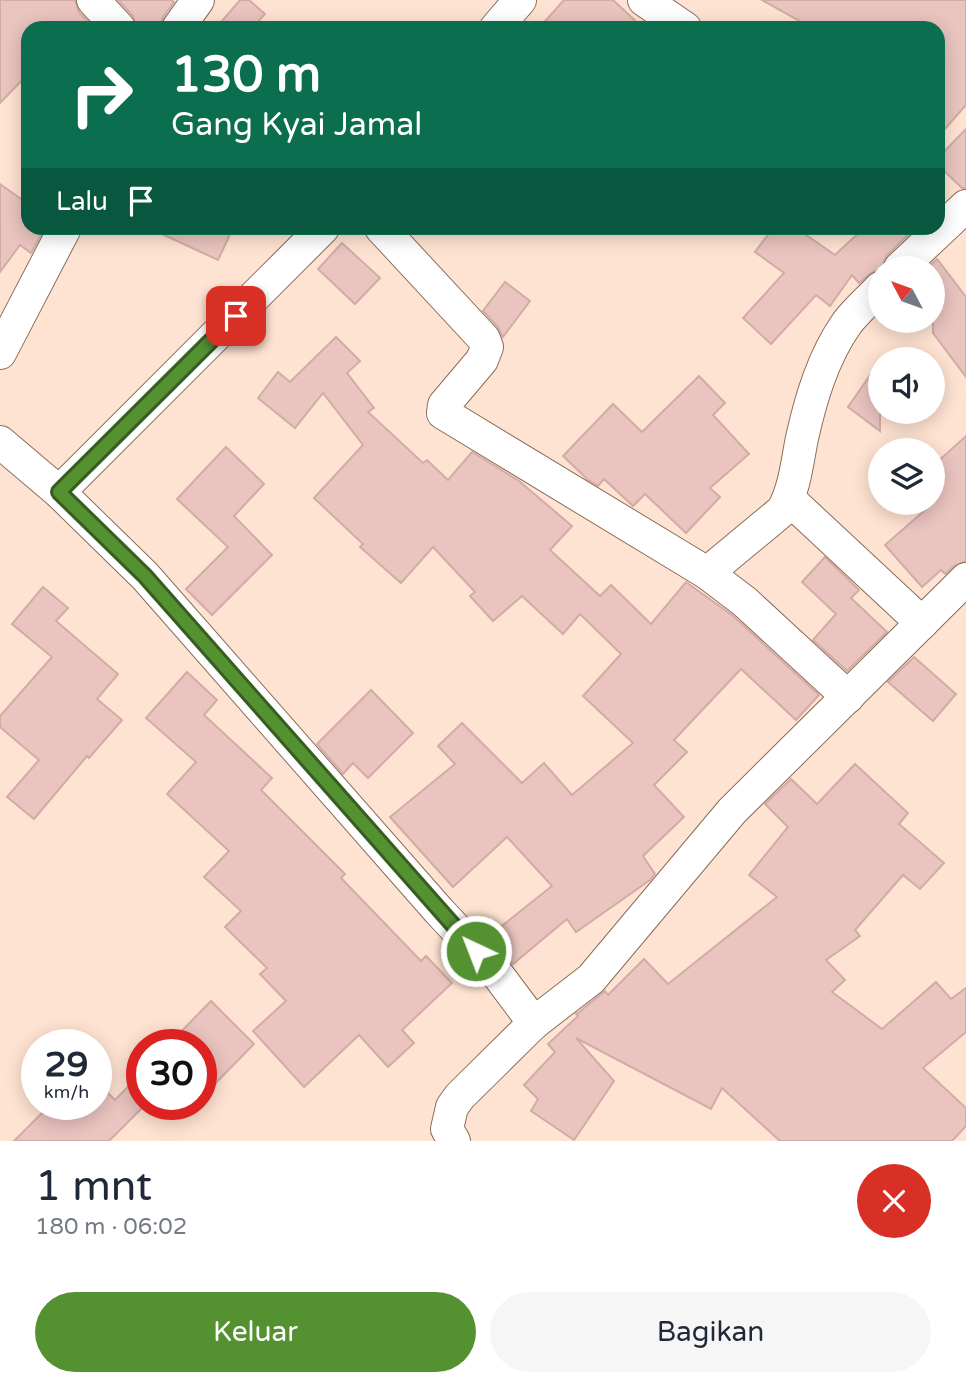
<!DOCTYPE html>
<html lang="id">
<head>
<meta charset="utf-8">
<style>
  body { margin:0; font-family:"Varela Round",sans-serif; background:#f6f6f7; color:#1f2937; height:100vh; display:flex; flex-direction:column; font-size:26px; white-space:nowrap }
  * { box-sizing:border-box; margin:0 }
  p { font-size:23px; color:#747a83 }
  .icon { flex:none; width:38px; height:38px; fill:none; stroke:currentColor; stroke-width:2; stroke-linecap:round; stroke-linejoin:round }
  .map { position:relative; height:1141px; overflow:hidden }
  .details { display:flex; flex-direction:column; background:#fff; flex:1 }
  .details>* { flex:none }
  .top-card { position:absolute; left:21px; top:21px; width:924px; height:214px; border-radius:21px; box-shadow:0 4px 18px #0003; background:#0b6e4f; color:#fff; overflow:hidden }
  .needle { width:46px; rotate:311deg }
  .tools { position:absolute; left:868px; top:256px; display:grid; gap:14px }
  .tools a { display:grid; place-items:center; width:77px; height:77px; border-radius:50%; background:#fff; box-shadow:0 4px 18px #0003; font-size:35px }
  .speed { position:absolute; left:21px; top:1029px; display:flex; gap:14px; font-size:35px; font-weight:700; text-align:center }
  .speed>* { display:grid; place-content:center; width:91px; height:91px; border-radius:50%; background:#fff; box-shadow:0 4px 18px #0003; line-height:1 }
  .speed small { font-size:18px; font-weight:400 }
  .speed .limit { border:10px solid #d22; background:#fff; color:#111 }
  .pin { position:absolute; display:grid; place-items:center; width:60px; height:60px; color:#fff; margin:-30px; border-radius:14px; box-shadow:0 4px 10px #0006 }
  .me { position:absolute; width:77px; margin:-38px; rotate:317deg; stroke-linejoin:round; filter:drop-shadow(0 0 5px #0008) }
  .turn { display:flex; align-items:center; gap:24px; height:147px; padding:0 35px; font-size:32px }
  .turn .icon { width:91px; height:91px; stroke-width:2.5 }
  .turn b { display:block; font-size:49px; line-height:60px }
  .then { display:flex; align-items:center; height:66px; padding:0 35px; background:#0003; gap:14px; font-size:26px }
  .round { display:grid; place-items:center; flex:none; width:74px; height:74px; border-radius:37px; background:#f6f6f7 }
  .summary { display:flex; align-items:center; justify-content:space-between; height:119px; padding:0 35px }
  h1 { font-size:42px; font-weight:600; line-height:52px }
  .cta { display:flex; gap:14px; margin-top:auto; padding:14px 35px }
  .cta a { flex:1; height:80px; border-radius:42px; background:#549131; color:#fff; font-size:28px; font-weight:600; line-height:80px; text-align:center }
  .cta a+a { background:#f6f6f7; color:#1f2937 }
  .map>svg:first-child { display:block }
  .building { fill:#eac4bf; stroke:#d3aba6; stroke-width:2 }
  .lines { fill:none; stroke-linecap:round; stroke-linejoin:round }
  .minor-casing { stroke:#8a6d59; stroke-width:34 }
  .minor { stroke:#fff; stroke-width:32 }
  .route-casing { stroke:#375e20; stroke-width:18 }
  .route { stroke:#549131; stroke-width:12 }
</style>
</head>
<body>
<div class="map">
<svg width="966" height="1141" viewBox="0 0 966 1141">
  <rect width="100%" height="100%" fill="#ffe3d2"/>
  <g class="building">
    <path d="M0 0H75L79 12 94 28H28V74L0 103Z"/>
    <path d="M118 0H171L174 2 163 17 160 28H137L133 16Z"/>
    <path d="M240 0H249L265 14 252 28H216Z"/>
    <path d="M564 0H613L643 28H539Z"/>
    <path d="M762 0H966V105L938 137V28H812Z"/>
    <path d="M966 129V188H962L938 165V158Z"/>
    <path d="M0 184 28 204V228H45L31 253 20 245 0 272Z"/>
    <path d="M149 228H233L218 260Z"/>
    <path d="M773 228H796L835 255 864 228H905L910 233 887 255 880 270 874 271 859 283 852 275 830 306 816 295 771 344 743 318 784 273 755 252Z"/>
    <path d="M342 243 380 278 355 304 318 269Z"/>
    <path d="M937 259 966 297V377L933 333V268H927Z"/>
    <path d="M505 282 530 301 503 337 497 326 483 311Z"/>
    <path d="M336 337 360 361 347 373 374 408 368 412 423 463 427 460 448 480 472 452 519 481 572 526 550 550 600 596 611 585 651 624 686 582 733 616 819 695 796 720 741 669 674 740 687 752 654 785 684 817 643 856 655 874 650 880 576 932 567 919 513 964 488 937 552 886 507 837 453 887 390 817 455 764 438 746 462 723 522 783 544 763 572 795 633 743 583 696 621 654 580 614 563 634 522 596 493 621 470 596 475 592 433 547 401 583 360 547 363 544 314 498 363 445 323 393 295 428 258 398 278 372 290 382Z"/>
    <path d="M880 361V431L848 407Z"/>
    <path d="M699 376 725 403 713 415 749 454 710 488 720 497 686 533 645 494 633 506 604 479 598 486 588 480 563 456 613 404 642 432Z"/>
    <path d="M966 436V561L954 566 945 574 941 570 922 587 885 545 933 503V466Z"/>
    <path d="M226 447 264 484 234 516 272 555 212 615 186 589 228 547 177 499Z"/>
    <path d="M825 557 859 590 851 598 887 632 847 671 813 640 836 614 802 582Z"/>
    <path d="M43 587 68 608 56 621 118 674 97 699 122 720 89 758 87 756 34 819 7 797 39 760 0 727V716L52 657 12 624Z"/>
    <path d="M914 657 956 694 933 721 888 682Z"/>
    <path d="M187 672 217 700 204 715 272 778 261 790 345 874 341 878 421 961 426 956 452 983 402 1030 414 1043 388 1067 359 1035 304 1087 253 1031 286 1001 260 974 267 968 225 927 241 911 204 877 229 851 167 794 196 762 146 718Z"/>
    <path d="M371 690 413 733 368 778 353 763 343 774 317 744Z"/>
    <path d="M855 764 908 813 899 824 944 863 920 889 903 875 855 930 860 936 826 960 845 980 832 992 882 1029 936 982 951 999 966 988V1032L923 1068 966 1108V1126L952 1141H780L722 1088 711 1109 576 1038 614 1081 574 1140 531 1111 538 1099 524 1085 555 1052 548 1044 578 1016 576 1014 578 1013 605 991 608 995 644 959 668 984 777 897 749 875 788 827 765 804 791 779 817 804Z"/>
    <path d="M211 1001 254 1044 201 1098V1045H168Z"/>
    <path d="M142 1072V1108L109 1141H14L51 1104H96V1081L115 1100Z"/>
  </g>
  <g class="lines">
    <defs>
      <g id="minor">
        <path d="M93 0 119 28"/>
        <path d="M644 0 685 28"/>
        <path d="M178 28 198 0"/>
        <path d="M496 28 520 0"/>
        <path d="M381 228 484 339 487 347 482 360 444 405 443 413 707 573 783 510C795 487 797 463 802 438 811 398 823 357 847 323 856 311 869 300 880 288"/>
        <path d="M900 268 966 206"/>
        <path d="M0 353 65 228"/>
        <path d="M0 442 59 492 145 576 439 911 495 971 534 1023 460 1096 452 1107 447 1129 454 1141"/>
        <path d="M59 492 323 228"/>
        <path d="M789 499 922 623"/>
        <path d="M707 573 745 602 848 697"/>
        <path d="M534 1023 591 979 732 811 966 579"/>
      </g>
    </defs>
    <use href="#minor" class="minor-casing"/>
    <use href="#minor" class="minor"/>
  </g>
  <g class="lines">
    <defs>
      <path id="route" d="M236 316 59 492 145 576 476 951"/>
    </defs>
    <use href="#route" class="route-casing"/>
    <use href="#route" class="route"/>
  </g>
</svg>
<div class="tools">
<a><svg class="needle" viewBox="-14 -14 28 28"><path d="M0-13l5 13h-10z" fill="#e53935"/><path d="M0 13l5-13h-10z" fill="#747a83"/></svg></a>
<a><svg class="icon" aria-label="sound" viewBox="0 0 24 24"><path d="M4 9h4l5-4v14l-5-4H4zM17 9q2 3 0 6"/></svg></a>
<a><svg class="icon" aria-label="layers" viewBox="0 0 24 24"><path d="M12 4l9 5-9 5-9-5zM3 14l9 5 9-5"/></svg></a>
</div>
<div class="speed"><div>29<small>km/h</small></div><div class="limit">30</div></div>
<div class="pin" style="left:236px;top:316px;background:#d93025"><svg class="icon" aria-label="arrive" viewBox="0 0 24 24"><path d="M6 21V4h12l-3 4 3 4H6"/></svg></div>
<svg class="me" style="left:476px;top:951px" viewBox="-20 -20 40 40"><circle r="17" fill="#549131" stroke="#fff" stroke-width="3"/><path d="M0-11L8 9 0 5-8 9z" fill="#fff"/></svg>
<div class="top-card">
<div class="turn"><svg class="icon" aria-label="right" viewBox="0 0 24 24"><path d="M7 20v-9h11M14 6l5 5-5 5"/></svg><div><b>130 m</b>Gang Kyai Jamal</div></div>
<div class="then">Lalu<svg class="icon" aria-label="arrive" viewBox="0 0 24 24"><path d="M6 21V4h12l-3 4 3 4H6"/></svg></div>
</div>
</div>
<section class="details">
<div class="summary"><div><h1>1 mnt</h1><p>180 m · 06:02</p></div><a class="round" style="background:#d93025;color:#fff"><svg class="icon" aria-label="close" viewBox="0 0 24 24"><path d="M6 6l12 12M18 6L6 18"/></svg></a></div>
<div class="cta"><a>Keluar</a><a>Bagikan</a></div>
</section>
</body>
</html>
